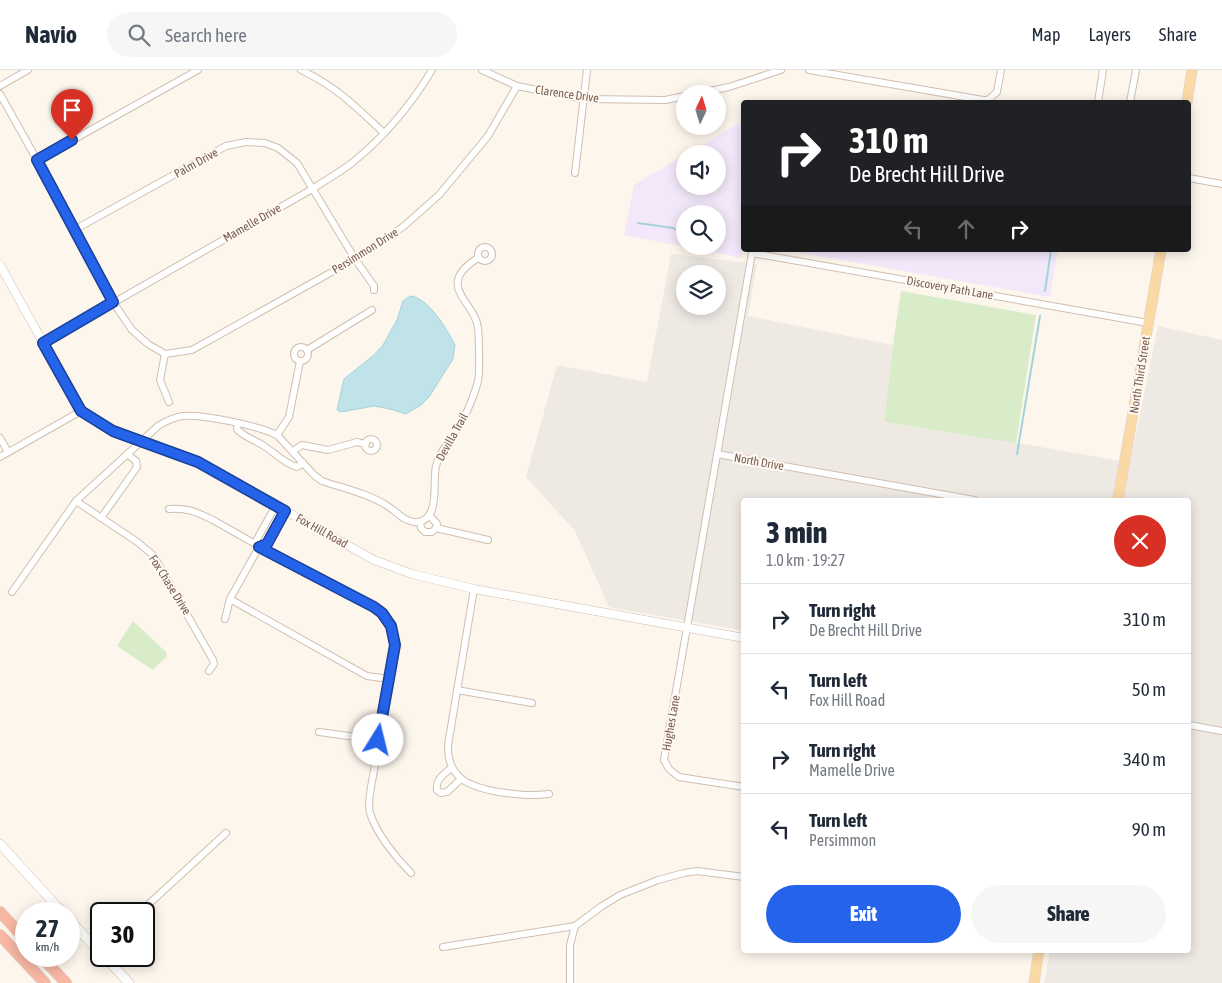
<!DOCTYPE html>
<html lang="en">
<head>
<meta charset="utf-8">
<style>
  body { margin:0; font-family:"Asap Condensed",sans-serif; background:#f6f6f7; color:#1f2937; height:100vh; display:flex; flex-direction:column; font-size:19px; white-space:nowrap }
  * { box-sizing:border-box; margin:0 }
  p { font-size:16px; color:#747a83 }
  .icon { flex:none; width:28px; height:28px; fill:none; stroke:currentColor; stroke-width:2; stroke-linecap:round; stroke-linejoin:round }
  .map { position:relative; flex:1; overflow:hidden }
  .drawer { position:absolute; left:741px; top:428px; width:450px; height:455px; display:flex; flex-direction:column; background:#fff; border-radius:5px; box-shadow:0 2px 12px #0003 }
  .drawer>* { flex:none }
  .banner { position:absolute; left:741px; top:30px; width:450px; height:152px; border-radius:5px; box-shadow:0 2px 12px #0003; background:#202124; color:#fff; overflow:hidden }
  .needle { width:32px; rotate:4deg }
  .fabs { position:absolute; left:676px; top:15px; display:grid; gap:10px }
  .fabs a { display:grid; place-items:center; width:50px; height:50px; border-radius:50%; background:#fff; box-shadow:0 2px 12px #0003; font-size:25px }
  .speed { position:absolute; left:15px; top:832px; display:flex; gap:10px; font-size:25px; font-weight:700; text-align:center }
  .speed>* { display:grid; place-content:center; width:65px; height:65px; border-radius:50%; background:#fff; box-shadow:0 2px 12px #0003; line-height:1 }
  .speed small { font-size:12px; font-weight:400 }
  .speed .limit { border:2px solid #111; border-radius:8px; background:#fff; color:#111 }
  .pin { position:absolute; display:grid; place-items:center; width:42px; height:42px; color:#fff; margin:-51px -21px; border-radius:50% 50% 50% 0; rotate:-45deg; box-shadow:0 0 5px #0007 }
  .pin .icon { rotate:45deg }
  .me { position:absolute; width:55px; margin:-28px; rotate:9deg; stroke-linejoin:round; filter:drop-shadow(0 0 4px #0008) }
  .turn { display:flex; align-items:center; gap:18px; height:105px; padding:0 25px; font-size:22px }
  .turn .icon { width:65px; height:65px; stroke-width:2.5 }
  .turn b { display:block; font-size:35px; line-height:42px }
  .lanes { display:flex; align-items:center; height:48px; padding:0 25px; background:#0003; justify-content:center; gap:25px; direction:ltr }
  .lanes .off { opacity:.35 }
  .round { display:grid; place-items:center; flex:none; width:52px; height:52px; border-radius:26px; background:#f6f6f7 }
  .head { display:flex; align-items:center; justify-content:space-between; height:85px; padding:0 25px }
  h1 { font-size:30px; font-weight:800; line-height:38px }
  .button { display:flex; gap:10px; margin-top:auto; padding:10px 25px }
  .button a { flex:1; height:58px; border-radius:30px; background:#2563eb; color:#fff; font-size:20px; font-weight:800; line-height:58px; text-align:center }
  .button a+a { background:#f6f6f7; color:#1f2937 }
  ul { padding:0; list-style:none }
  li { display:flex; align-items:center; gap:15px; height:70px; padding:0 25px; border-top:1px solid #e0e1e3 }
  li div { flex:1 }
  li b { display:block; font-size:19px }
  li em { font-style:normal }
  header { display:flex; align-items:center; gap:30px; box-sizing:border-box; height:70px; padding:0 25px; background:#fff; border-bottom:1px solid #e0e1e3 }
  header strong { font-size:24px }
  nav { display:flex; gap:28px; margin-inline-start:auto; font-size:18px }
  .search { width:350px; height:45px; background:#f6f6f7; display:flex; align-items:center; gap:12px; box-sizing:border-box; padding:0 18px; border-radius:28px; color:#747a83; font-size:19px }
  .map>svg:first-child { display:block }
  .industrial { fill:#efe9e4; fill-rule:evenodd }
  .education { fill:#f3e8fa; fill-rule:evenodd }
  .green { fill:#d8ecc9 }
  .water { fill:#bfe3e8; stroke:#a5d3da }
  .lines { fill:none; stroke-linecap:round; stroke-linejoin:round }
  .stream { stroke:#a5d3da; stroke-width:2 }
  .minor-casing { stroke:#d1beb0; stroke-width:8 }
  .tertiary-casing { stroke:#d1beb0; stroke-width:9 }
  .secondary-casing { stroke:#d6c0b0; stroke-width:10 }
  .primary-casing { stroke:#dad1cd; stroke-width:11 }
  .motorway-casing { stroke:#dad1cd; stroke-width:12 }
  .minor { stroke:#fff; stroke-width:6 }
  .tertiary { stroke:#fff; stroke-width:8 }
  .secondary { stroke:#fff; stroke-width:9 }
  .primary { stroke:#fbd9a5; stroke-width:10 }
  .motorway { stroke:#f7b7a3; stroke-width:11 }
  .route-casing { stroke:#184099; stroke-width:12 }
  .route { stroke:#2563eb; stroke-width:9 }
  .labels { text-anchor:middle; stroke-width:4; stroke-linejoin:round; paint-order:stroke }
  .street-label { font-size:12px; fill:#7a5c4d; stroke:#fffaf3 }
</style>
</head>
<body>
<header>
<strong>Navio</strong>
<div class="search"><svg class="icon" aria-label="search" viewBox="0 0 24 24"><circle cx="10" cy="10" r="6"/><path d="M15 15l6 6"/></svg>Search here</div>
<nav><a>Map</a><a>Layers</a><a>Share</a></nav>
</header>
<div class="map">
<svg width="1222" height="913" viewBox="0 0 1222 913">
  <rect width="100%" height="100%" fill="#fdf6ec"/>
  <path class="industrial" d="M671 184 757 194 748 246 893 275 884 352 1024 374 1130 393 1158 256 1222 270V913H1044L1050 880H1189V430H744V561L609 537 575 461 526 407 557 295 647 312ZM685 204H718V236H685Z"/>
  <g class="education">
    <path d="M744 50 742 188 624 165 634 115 685 85V116H718V84H687ZM685 144H718V176H685Z"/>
    <path d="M784 180H1058L1050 227Z"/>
  </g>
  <g class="green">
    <path d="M901 221 1036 245 1016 373 884 352 894 267Z"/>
    <path d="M133 551 166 582 167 586 153 600 117 576Z"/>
  </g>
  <path class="water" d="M410 226C428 227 447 259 455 275L453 289 429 327 421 335 406 344 390 339 374 336 341 342 337 340 344 309 375 284 383 275 397 250 403 231Z"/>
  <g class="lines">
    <g class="stream">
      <path d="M638 153 673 158 685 166"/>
      <path d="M1045 221 1051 180"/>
      <path d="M1017 384 1040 246"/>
    </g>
    <defs>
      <g id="minor">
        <path d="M301 0C337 17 356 37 384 63"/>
        <path d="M482 0 517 16 584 29 665 30 685 26"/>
        <path d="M809 0 983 30H988L997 22 1001 0"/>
        <path d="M0 16 28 0"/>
        <path d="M0 24 37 90 113 232 132 260 148 274 165 284"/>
        <path d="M695 24 729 17 781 0"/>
        <path d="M1098 32 1103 0"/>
        <path d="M1130 32 1136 0"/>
        <path d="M37 90 198 0"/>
        <path d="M575 103 587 0"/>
        <path d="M1189 108 1222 114"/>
        <path d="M74 160 226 76 246 72 265 73 278 78 297 93 355 189 374 216V220"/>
        <circle cx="485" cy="184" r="7"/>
        <path d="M43 273 314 118C326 110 340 102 352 93 384 67 411 35 432 0"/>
        <circle cx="301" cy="284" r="7"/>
        <path d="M307 280 372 240"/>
        <path d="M165 284 192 280 355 189 404 156 439 125 488 66 517 16"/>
        <path d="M165 284 160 310 169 332"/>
        <path d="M238 353 237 359C243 367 256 370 264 376 275 383 285 394 297 397L303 393"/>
        <path d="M277 365 289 347 300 291"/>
        <path d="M0 368 8 382"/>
        <circle cx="371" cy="375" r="6"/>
        <path d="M293 381 302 375 328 380 357 372 366 374"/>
        <path d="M717 384 974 430"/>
        <path d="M0 387 81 341"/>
        <path d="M76 431 136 471 153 485 213 590 214 594 209 601"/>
        <path d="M276 435 256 471 259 477 267 474 285 441"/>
        <path d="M169 439C187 437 198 443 213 450L312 506 374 537 381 543 391 556 395 575C388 617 380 659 374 701 372 711 367 733 370 743 376 763 396 788 411 803"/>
        <path d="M101 448 137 397 136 391 127 384"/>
        <path d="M420 452 421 458 425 462H432L436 458 437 454 429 445"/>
        <path d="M436 458 488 470"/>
        <path d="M474 519 448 675C447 709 470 717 499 722 518 725 530 726 549 724"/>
        <path d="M12 522 76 431 158 356C166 351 174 347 183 346 203 344 259 356 277 365L314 405 322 411C342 418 367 423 386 435 395 440 406 454 418 452 441 448 432 412 436 396 440 380 453 367 461 353 467 343 475 323 478 311 480 302 479 269 478 258 476 232 433 216 478 188"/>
        <path d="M230 529 367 606 389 609"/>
        <path d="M225 549 230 529 259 477"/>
        <path d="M457 620 532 633"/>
        <path d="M1189 655 1222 661"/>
        <path d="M319 662 378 670"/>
        <path d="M452 697C445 704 435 709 437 720L441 723 447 722 461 709"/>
        <path d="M744 717 679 707 669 699 664 690 752 183 1148 253"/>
        <path d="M138 844 226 763"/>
        <path d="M443 877 575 856 602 836 620 825 658 810 684 803 697 801 744 807"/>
        <path d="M570 913V875L575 856"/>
      </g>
      <path id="tertiary" d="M0 195 81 341 113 361 198 392 374 490 412 504 474 519 744 568"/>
      <g id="secondary">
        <path d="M0 774 64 844"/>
        <path d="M69 849 101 884"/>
        <path d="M104 886 129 913"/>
      </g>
      <g id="primary">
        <path d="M1187 32 1192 0"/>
        <path d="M1118 430 1161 180"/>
        <path d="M1034 913 1039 880"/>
      </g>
      <g id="motorway">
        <path d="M0 842 26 870"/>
        <path d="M0 865 45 913"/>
        <path d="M41 886 66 913"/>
      </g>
    </defs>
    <use href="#minor" class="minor-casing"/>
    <use href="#tertiary" class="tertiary-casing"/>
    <use href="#secondary" class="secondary-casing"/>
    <use href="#primary" class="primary-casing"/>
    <use href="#motorway" class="motorway-casing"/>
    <use href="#minor" class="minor"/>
    <use href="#tertiary" class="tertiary"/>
    <use href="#secondary" class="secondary"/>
    <use href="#primary" class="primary"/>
    <use href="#motorway" class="motorway"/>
  </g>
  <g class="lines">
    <defs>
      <path id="route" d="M72 70 37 90 113 232 43 273 81 341 113 361 198 392 285 441 267 474 259 477 374 537 382 543 391 556 395 575 378 670"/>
    </defs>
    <use href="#route" class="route-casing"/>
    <use href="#route" class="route"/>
  </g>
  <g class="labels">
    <g class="street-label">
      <text transform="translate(567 24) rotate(8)" y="4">Clarence Drive</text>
      <text transform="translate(196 93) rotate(-29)" y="4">Palm Drive</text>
      <text transform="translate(252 153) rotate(-30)" y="4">Mamelle Drive</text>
      <text transform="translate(365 181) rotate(-32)" y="4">Persimmon Drive</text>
      <text transform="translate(950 218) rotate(10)" y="4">Discovery Path Lane</text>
      <text transform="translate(1140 305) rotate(-81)" y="4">North Third Street</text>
      <text transform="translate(452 367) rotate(-61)" y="4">Devilla Trail</text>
      <text transform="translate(759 392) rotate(10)" y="4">North Drive</text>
      <text transform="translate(322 461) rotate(29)" y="4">Fox Hill Road</text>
      <text transform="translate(170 515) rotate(58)" y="4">Fox Chase Drive</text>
      <text transform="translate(671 653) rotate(-80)" y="4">Hughes Lane</text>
    </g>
  </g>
</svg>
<div class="fabs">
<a><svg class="needle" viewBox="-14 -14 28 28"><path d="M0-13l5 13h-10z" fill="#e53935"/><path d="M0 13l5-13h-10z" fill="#747a83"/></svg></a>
<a><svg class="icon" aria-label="sound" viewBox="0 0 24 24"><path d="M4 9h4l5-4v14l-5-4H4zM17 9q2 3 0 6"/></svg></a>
<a><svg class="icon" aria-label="search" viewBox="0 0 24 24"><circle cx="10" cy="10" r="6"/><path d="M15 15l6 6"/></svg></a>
<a><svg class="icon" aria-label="layers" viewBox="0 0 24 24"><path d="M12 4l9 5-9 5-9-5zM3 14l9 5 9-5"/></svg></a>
</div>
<div class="speed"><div>27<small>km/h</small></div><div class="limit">30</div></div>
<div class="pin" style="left:72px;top:70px;background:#d93025"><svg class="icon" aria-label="arrive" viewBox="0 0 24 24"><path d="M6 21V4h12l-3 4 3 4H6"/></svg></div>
<svg class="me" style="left:378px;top:670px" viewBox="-20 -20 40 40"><circle r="19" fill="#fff"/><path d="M0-13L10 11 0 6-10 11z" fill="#2563eb"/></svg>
<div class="banner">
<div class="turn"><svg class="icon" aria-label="right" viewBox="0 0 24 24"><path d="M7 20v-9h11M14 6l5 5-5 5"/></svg><div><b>310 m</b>De Brecht Hill Drive</div></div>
<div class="lanes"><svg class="icon off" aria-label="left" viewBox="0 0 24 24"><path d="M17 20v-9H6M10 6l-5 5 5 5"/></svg><svg class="icon off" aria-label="ahead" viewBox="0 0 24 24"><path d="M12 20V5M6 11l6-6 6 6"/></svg><svg class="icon" aria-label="right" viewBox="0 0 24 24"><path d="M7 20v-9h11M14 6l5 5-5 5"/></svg></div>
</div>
<section class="drawer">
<div class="head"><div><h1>3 min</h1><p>1.0 km · 19:27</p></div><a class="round" style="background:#d93025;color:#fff"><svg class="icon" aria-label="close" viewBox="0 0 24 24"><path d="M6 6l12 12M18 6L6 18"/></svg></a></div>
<ul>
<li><svg class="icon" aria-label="right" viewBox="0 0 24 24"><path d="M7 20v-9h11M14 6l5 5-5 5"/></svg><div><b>Turn right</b><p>De Brecht Hill Drive</p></div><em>310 m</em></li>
<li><svg class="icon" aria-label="left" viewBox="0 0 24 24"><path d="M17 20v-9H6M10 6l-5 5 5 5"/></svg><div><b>Turn left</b><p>Fox Hill Road</p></div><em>50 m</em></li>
<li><svg class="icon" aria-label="right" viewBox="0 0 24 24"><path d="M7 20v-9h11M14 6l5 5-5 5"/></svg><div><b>Turn right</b><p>Mamelle Drive</p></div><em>340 m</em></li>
<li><svg class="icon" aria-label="left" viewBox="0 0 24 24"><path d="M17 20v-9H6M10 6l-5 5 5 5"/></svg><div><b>Turn left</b><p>Persimmon</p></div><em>90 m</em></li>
</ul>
<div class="button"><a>Exit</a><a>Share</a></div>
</section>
</div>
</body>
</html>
